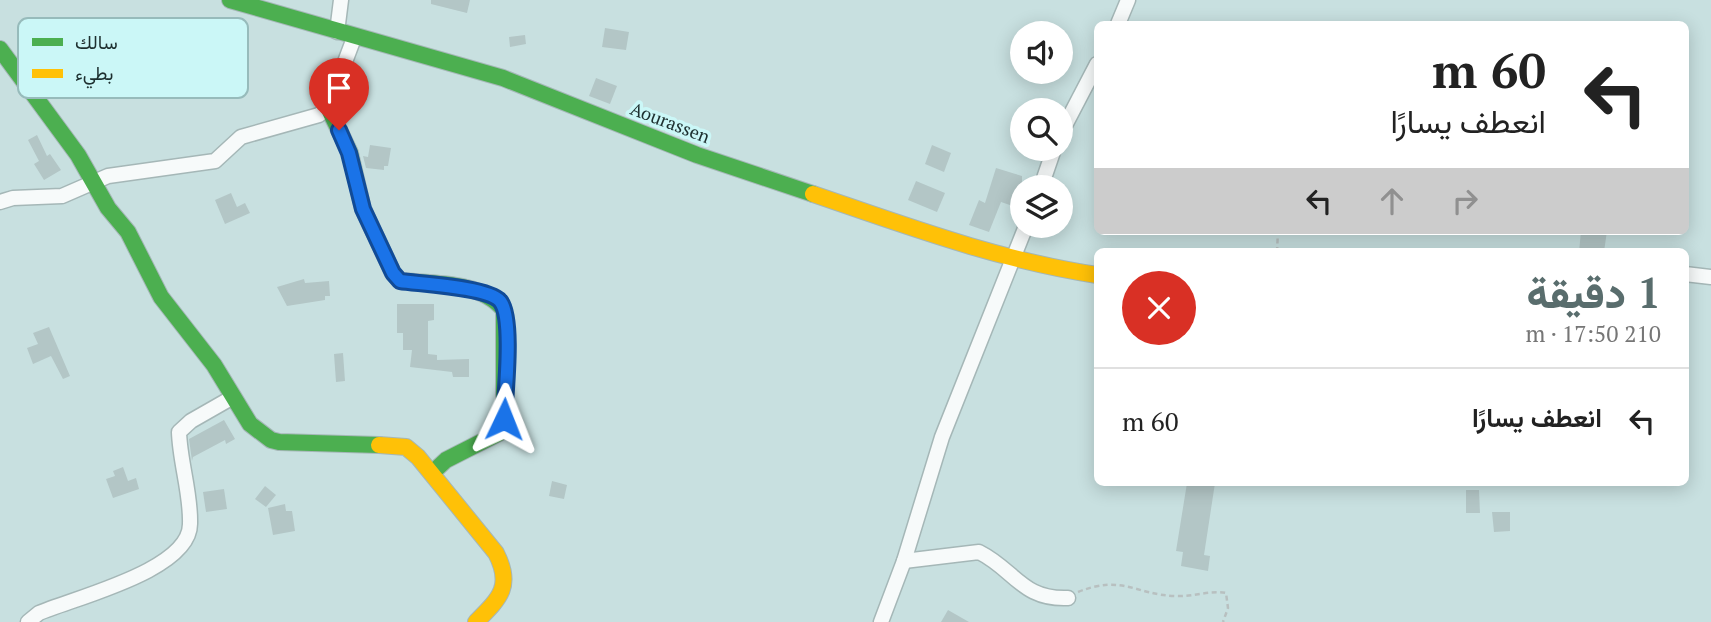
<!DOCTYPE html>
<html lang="ar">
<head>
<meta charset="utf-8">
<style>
  body { margin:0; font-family:"PT Serif",Vazirmatn,serif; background:#f6f6f6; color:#222; direction:rtl; height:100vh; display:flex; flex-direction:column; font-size:26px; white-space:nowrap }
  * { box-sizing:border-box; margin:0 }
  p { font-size:23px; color:#767676 }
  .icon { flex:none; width:38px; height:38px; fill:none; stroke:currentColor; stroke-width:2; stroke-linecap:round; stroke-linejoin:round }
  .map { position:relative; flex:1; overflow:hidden; direction:ltr }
  .side { position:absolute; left:1094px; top:248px; width:595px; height:238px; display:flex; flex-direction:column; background:#fff; border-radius:10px; box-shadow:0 4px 18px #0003; direction:rtl }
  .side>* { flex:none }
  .banner { position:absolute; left:1094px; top:21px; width:595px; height:214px; border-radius:10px; box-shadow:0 4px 18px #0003; direction:rtl; background:#fff; color:#222; overflow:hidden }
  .controls { position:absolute; left:1010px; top:21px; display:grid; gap:14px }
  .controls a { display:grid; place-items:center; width:63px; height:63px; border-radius:50%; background:#fff; box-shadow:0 4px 18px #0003; font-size:35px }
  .pin { position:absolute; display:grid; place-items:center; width:60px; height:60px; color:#fff; margin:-72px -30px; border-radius:50% 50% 50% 0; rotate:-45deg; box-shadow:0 0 7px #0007 }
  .pin .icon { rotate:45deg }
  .me { position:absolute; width:77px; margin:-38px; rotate:2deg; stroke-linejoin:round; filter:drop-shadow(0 0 5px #0008) }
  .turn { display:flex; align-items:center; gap:24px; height:147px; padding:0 28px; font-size:32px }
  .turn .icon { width:91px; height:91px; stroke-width:2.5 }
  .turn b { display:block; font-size:49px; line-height:60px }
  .lanes { display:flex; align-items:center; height:66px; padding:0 28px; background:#0003; justify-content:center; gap:35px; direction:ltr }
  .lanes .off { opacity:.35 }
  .round { display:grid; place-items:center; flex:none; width:74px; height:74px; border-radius:37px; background:#f6f6f6 }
  .headline { display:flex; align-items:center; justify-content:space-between; height:119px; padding:0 28px }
  h1 { font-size:42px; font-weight:800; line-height:52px; color:#596d6d }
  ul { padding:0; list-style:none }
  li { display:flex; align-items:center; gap:21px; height:105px; padding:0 28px; border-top:2px solid #e0e0e0 }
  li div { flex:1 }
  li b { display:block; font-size:26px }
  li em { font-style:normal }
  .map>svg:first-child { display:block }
  .building { fill:#b3c6c6 }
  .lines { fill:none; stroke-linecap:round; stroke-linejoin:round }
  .street-casing { stroke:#a5b7b7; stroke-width:17 }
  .fast-casing { stroke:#a5b7b7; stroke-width:18 }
  .slow-casing { stroke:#a5b7b7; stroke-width:18 }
  .path { stroke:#b8c0c0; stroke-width:2.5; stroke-dasharray:5 3.5; stroke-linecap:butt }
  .street { stroke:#f7fafa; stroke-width:14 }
  .fast { stroke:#4caf50; stroke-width:16 }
  .slow { stroke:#ffc107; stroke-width:16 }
  .route-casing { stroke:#114b97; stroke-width:18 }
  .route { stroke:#1a73e8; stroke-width:12 }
  .labels { text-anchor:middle; stroke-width:7; stroke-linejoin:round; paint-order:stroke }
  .street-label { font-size:18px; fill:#1d2f2f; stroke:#cbf7f7 }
  .key { fill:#cbf7f7; stroke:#97bbbb; stroke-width:2 }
  .key-label { font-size:19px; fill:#1d2f2f }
</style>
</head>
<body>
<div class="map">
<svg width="1711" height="622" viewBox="0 0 1711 622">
  <rect width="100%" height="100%" fill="#c8e0e0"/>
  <g class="building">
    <path d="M431 0H470L467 13 431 4Z"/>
    <path d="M605 28 629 32 626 50 602 47Z"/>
    <path d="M525 35 526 44 510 47 509 37Z"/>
    <path d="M596 78 617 86 610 104 589 96Z"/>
    <path d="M37 135 47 156 50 154 61 170 44 180 34 164 39 161 28 140Z"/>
    <path d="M370 145 391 148 388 166H384V170L366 168 363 156 368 157Z"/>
    <path d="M932 145 951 153 944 172 925 164Z"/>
    <path d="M996 168 1022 176V209L1001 202 989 232 969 225 979 200 985 203Z"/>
    <path d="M916 181 945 193 937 212 908 200Z"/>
    <path d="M231 193 237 207 245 203 250 213 225 224 215 200Z"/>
    <path d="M1581 231H1607L1604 252H1579Z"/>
    <path d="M304 279 305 283 329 281 330 296H325V300L287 306 277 287Z"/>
    <path d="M397 304H434V320L428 321V354L437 355V360L469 359V377H453L452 372 410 367 412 350H403V333H397Z"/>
    <path d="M49 327 70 376 63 379 51 356 33 364 27 348 38 344 33 333Z"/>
    <path d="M343 353 345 381 336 382 334 354Z"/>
    <path d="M224 420 235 439 226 444 225 440 193 457 192 461 189 439Z"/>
    <path d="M123 467 128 481 136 478 139 489 113 498 106 479 115 476 113 471Z"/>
    <path d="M552 481 567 485 564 499 549 496Z"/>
    <path d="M1187 483H1215L1204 555 1210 556 1208 571 1181 566 1183 552 1176 551Z"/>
    <path d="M265 486 276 495 266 507 255 499Z"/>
    <path d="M224 489 227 509 206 512 203 492Z"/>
    <path d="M1466 490H1479L1480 513H1466Z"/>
    <path d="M285 504 286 511H292L295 531 273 535 268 508Z"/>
    <path d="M1492 512H1510V531L1494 532Z"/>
    <path d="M948 610 969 622H941Z"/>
  </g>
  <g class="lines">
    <defs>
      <g id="street">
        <path d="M1118 24 1128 0"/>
        <path d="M337 32 341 0"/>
        <path d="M1060 135 1097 64"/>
        <path d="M1041 187 1054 149"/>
        <path d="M0 202 13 198 62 196 108 176 215 161 241 137 319 115 328 107 354 38"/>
        <path d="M1685 274 1711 277"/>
        <path d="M904 561 979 552C1015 570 1022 600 1068 598"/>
        <path d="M28 622 39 613C77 597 190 570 190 524 191 493 180 463 179 432L191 421 233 397"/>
        <path d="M881 622 904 561 942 437 1026 226"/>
      </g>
      <g id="fast">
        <path d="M230 0 503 78 697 155 813 194"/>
        <path d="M0 49 78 155 108 208 128 232 161 297 214 365 250 424 271 440 279 442 379 445"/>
        <path d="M328 107 350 153 363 209 393 273 400 281C434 284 481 281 504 310V419L499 433 446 460 432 473"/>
      </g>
      <g id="slow">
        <path d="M813 194C907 226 998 260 1097 275"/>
        <path d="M379 445 406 447 418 457 496 553C513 586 500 598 476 622"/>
      </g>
    </defs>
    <use href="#street" class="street-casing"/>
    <use href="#fast" class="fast-casing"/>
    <use href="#slow" class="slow-casing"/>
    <g class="path">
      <path d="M1277 252 1278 231"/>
      <path d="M1078 592C1123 574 1135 595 1176 596 1193 597 1209 590 1226 593L1228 608 1223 622"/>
    </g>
    <use href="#street" class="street"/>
    <use href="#fast" class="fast"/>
    <use href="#slow" class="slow"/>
  </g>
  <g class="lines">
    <defs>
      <path id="route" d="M339 130 349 153 363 209 393 273 400 281C421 284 487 287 500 301 514 317 505 395 504 419"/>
    </defs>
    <use href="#route" class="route-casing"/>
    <use href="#route" class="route"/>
  </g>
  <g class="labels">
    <g class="street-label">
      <text transform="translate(670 123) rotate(21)" y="6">Aourassen</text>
    </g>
  </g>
  <rect x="18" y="18" width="230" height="80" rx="10" class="key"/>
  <rect x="32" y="38" width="31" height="8" fill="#4caf50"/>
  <rect x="32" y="69" width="31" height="9" fill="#ffc107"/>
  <g class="key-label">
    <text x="75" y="49">سالك</text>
    <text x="75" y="80">بطيء</text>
  </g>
</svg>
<div class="controls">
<a><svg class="icon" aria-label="sound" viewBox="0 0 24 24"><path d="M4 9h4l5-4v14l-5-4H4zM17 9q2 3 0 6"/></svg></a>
<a><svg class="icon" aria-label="search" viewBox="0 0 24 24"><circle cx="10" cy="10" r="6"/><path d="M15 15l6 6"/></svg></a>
<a><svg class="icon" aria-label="layers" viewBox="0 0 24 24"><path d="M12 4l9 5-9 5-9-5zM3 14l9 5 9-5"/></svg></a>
</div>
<div class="pin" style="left:339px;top:130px;background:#d93025"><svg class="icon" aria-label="arrive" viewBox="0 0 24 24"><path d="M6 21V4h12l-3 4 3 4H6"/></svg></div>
<svg class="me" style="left:504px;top:419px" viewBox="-20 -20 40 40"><path d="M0-17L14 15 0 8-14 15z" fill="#1a73e8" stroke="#fff" stroke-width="4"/></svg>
<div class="banner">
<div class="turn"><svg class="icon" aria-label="left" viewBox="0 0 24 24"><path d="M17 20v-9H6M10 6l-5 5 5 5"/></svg><div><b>60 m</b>انعطف يسارًا</div></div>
<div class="lanes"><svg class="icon" aria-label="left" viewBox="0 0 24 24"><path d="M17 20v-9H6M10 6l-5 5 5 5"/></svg><svg class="icon off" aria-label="ahead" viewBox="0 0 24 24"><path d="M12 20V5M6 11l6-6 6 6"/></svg><svg class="icon off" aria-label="right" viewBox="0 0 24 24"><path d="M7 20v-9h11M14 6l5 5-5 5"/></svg></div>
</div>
<section class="side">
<div class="headline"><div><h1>1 دقيقة</h1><p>210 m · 17:50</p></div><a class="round" style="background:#d93025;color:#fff"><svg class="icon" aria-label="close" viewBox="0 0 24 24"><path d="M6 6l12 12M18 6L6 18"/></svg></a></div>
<ul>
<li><svg class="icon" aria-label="left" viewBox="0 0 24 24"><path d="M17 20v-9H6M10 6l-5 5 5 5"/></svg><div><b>انعطف يسارًا</b></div><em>60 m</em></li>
</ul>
</section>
</div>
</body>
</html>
